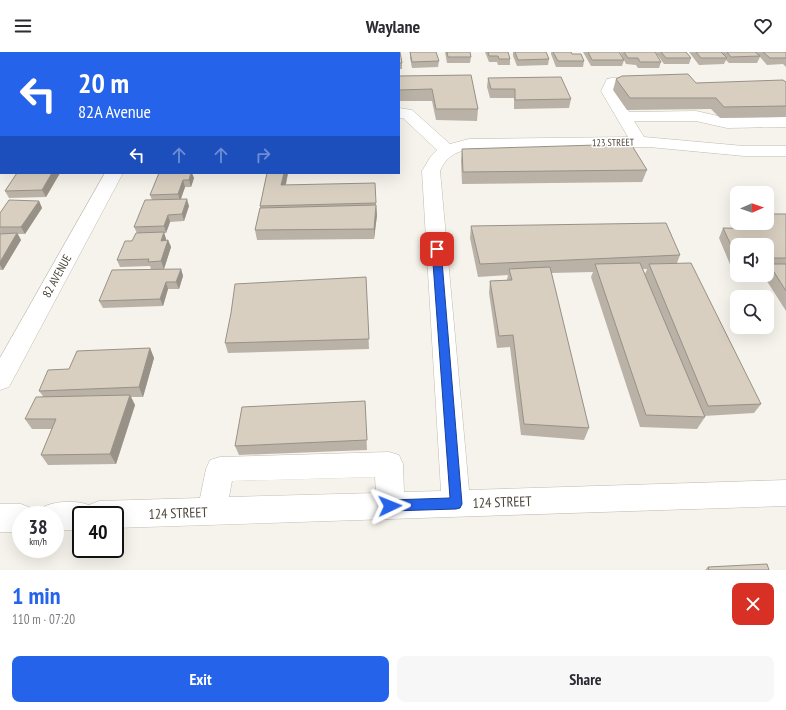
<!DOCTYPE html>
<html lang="en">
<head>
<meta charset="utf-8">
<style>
  body { margin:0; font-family:"PT Sans Narrow",sans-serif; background:#f7f7f7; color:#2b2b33; height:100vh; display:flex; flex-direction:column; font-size:15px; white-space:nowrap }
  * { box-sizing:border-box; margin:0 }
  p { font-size:13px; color:#7c7c81 }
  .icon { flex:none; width:22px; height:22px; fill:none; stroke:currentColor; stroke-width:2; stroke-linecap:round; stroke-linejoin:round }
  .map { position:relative; height:518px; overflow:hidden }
  .side { display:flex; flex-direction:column; background:#fff; flex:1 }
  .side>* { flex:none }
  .banner { position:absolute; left:0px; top:0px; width:400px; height:122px; box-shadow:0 4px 16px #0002; background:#2563eb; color:#fff; overflow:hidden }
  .needle { width:26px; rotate:88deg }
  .controls { position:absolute; left:730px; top:134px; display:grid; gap:8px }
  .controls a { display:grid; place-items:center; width:44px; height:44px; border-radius:8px; background:#fff; box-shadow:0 4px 16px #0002; font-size:20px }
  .speed { position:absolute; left:12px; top:454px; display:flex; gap:8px; font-size:20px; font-weight:700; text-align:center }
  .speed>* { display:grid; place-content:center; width:52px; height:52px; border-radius:50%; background:#fff; box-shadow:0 4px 16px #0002; line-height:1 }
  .speed small { font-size:10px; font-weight:400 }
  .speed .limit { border:2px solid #111; border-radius:6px; background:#fff; color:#111 }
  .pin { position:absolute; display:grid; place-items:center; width:34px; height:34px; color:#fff; margin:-17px; border-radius:8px; box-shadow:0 2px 6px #0006 }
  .me { position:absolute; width:44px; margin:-22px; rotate:88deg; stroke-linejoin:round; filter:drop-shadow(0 0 3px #0008) }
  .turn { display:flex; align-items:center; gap:14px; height:84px; padding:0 12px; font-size:18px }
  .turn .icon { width:52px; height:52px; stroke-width:2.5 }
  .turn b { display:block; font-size:28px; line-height:34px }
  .lanes { display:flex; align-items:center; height:38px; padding:0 12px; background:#0003; justify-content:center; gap:20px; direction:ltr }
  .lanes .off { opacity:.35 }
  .round { display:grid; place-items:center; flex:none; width:42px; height:42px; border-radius:8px; background:#f7f7f7 }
  .summary { display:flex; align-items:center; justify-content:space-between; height:68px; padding:0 12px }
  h1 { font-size:24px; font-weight:800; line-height:30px; color:#2563eb }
  .cta { display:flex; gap:8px; margin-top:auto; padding:8px 12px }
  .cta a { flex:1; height:46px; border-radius:8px; background:#2563eb; color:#fff; font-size:16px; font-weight:800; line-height:46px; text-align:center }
  .cta a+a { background:#f7f7f7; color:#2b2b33 }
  header { display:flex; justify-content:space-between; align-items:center; height:52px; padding:0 12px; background:#fff; font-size:18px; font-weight:800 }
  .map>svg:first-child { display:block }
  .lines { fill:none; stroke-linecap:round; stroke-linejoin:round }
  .minor-casing { stroke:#c2bbae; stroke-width:1 }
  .minor { fill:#fff; fill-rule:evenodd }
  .wall { fill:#bab2a6; fill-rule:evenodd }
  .shaded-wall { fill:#979187 }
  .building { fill:#d8cfc1; stroke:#979187 }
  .route { fill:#2563eb; stroke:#184099 }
  .labels { text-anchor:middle; stroke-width:3; stroke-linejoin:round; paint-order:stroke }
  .far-street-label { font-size:10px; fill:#4b4439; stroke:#fff }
  .street-label { font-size:12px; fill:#4b4439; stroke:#fff }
  .near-street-label { font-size:14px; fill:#4b4439; stroke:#fff }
</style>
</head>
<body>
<header><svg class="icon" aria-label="menu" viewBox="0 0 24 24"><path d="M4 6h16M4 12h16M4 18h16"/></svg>Waylane<svg class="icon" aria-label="heart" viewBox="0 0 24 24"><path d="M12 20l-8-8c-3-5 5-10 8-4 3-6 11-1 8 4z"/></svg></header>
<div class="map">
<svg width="786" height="518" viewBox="0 0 786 518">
  <rect width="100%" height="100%" fill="#f6f3ec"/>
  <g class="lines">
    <defs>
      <g id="minor">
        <path d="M67 0H81L66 1Z"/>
        <path d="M174 0H188L173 1Z"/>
        <path d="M612 26H646L651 27 653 30 651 33 617 34 615 39 629 60 696 59 727 66 786 65V75L727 76 696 69H634L644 85 744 94H786V104H744L649 95 469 97C455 100 446 105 440 119L469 438 786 428V454L115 476V463H81V478H55V463H41L45 454C58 449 75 448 89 453L99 449 200 446 206 417 210 408 220 405 389 400 399 403 403 412 404 440 441 439 422 119 431 104 437 98 403 66H399V56L412 58 450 92 469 87 628 85 601 39 607 27ZM375 425 376 441 229 445 232 429Z"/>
        <rect x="0" y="36" width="1" height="8"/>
        <path d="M0 87H1L0 98Z"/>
        <path d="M105 121H123L9 335 0 338V306Z"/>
        <path d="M0 452H21L31 456 34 463H21V480H0Z"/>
      </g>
    </defs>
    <use href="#minor" class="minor-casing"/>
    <use href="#minor" class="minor"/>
  </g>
  <g class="wall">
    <path d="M410 0 439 9 438 15 412 16 410 6Z"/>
    <path d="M445 0H470L471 5 470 11H447Z"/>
    <path d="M485 0H508L510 7V13H498L497 10H489Z"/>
    <path d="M513 0H546L549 7 548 13 517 14 513 4Z"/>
    <path d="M551 0H571L572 2 584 9 583 15H556L551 2Z"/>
    <path d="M583 0H619L624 7 620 0H655L661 10 659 16H638L636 13 626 12 624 8 622 14H591Z"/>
    <path d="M656 0H686L691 6 689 12H664L656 1Z"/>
    <path d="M689 0H786V15L783 12 767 13 760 5 757 11H729L726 8 724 12 699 13Z"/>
    <rect x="0" y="1" width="1" height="15"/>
    <path d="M399 1 402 11V17H399Z"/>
    <path d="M471 23 478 57 477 69 436 68 432 49H399V24Z"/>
    <path d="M488 26 571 47 569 56 514 57V46H490L487 35Z"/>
    <path d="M616 27 696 31 786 30V65L720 66 711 57 627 58 613 38Z"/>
    <path d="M462 97 647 118 642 130 462 132 461 109Z"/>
    <path d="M17 121H60L46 145 9 146 5 139Z"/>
    <path d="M159 121 194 126 191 135H185L181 147 189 154 184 169 170 170 166 181H164L166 187V188H168L171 195 164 217H151L150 214 120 215 117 208 132 189 137 181 134 175 152 148 150 143Z"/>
    <path d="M267 121H288L286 133 376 151 377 163 374 187 257 188 255 178 260 156V154Z"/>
    <path d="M39 149 42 156 25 182H18L21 188 3 218H0V161Z"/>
    <path d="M786 162V259L763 223H767V193H737V217H732L719 186 723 176 755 177 752 172 753 171H767Z"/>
    <path d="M471 174 680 203 677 211 761 352 754 361 704 364 705 365 697 377 640 375 591 225 593 220 551 221 589 376 584 388 521 383 510 295 497 296 489 241 490 229 507 228 508 223 478 225 470 186ZM643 217H647L645 222Z"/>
    <path d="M181 217 183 224 179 237H168L163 254 103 256 99 249Z"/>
    <path d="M366 225 369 297 228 301 225 291Z"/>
    <path d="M150 296 154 306 143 345H131L135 353 116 412 48 413 41 403 52 377H32L25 367 43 344 39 339 69 317Z"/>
    <path d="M365 349 367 398 239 403 235 394Z"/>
    <path d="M708 515 769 518H705Z"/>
  </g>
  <g class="shaded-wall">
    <path d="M1 56V66L0 67V57Z"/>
    <path d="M52 121H60L46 145 42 138Z"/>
    <path d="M191 121H192L194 126 191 135 189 128Z"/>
    <path d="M284 121H288L283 145 281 133Z"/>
    <path d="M183 128 185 135 180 149 178 142Z"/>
    <path d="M187 147 189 154 184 169 182 162Z"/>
    <path d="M39 149 42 156 25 182 21 175Z"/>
    <path d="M376 153 377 163 374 187V177Z"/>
    <path d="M168 163 170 170 166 181 164 174Z"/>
    <path d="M164 180 166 187 163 196 161 189Z"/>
    <path d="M17 181 21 188 3 218 0 213V210Z"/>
    <path d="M168 188 171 195 164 217 161 209Z"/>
    <path d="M181 217 183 224 179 237 176 230Z"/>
    <path d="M166 230 168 237 163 254 160 247Z"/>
    <path d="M150 296 154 306 143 345 139 335Z"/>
    <path d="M130 343 135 353 116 412 110 402Z"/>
  </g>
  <g class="building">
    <path d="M55 0V1H25Z"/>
    <rect x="210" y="0" width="34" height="1"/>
    <rect x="263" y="0" width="30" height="1"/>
    <path d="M300 0H329V1H299Z"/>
    <rect x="338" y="0" width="22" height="1"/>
    <path d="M375 0H400L402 11H399V1H375Z"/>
    <path d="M410 0H436L439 9 412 10Z"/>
    <path d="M447 0H470L471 5H448Z"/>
    <path d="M488 0H508L510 7H499L498 4H489Z"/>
    <path d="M515 0H546L549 7 518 8Z"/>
    <path d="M553 0H571L572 2H581L584 9H558Z"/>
    <path d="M588 0H619L624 8H592Z"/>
    <path d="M624 0H655L661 10H640L638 6H628Z"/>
    <path d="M661 0H686L691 6H666Z"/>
    <path d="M696 0H721L727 6H701Z"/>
    <path d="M727 0H755L760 4 731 5Z"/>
    <path d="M763 0H786V6H770Z"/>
    <rect x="0" y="1" width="1" height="9"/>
    <path d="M688 22 696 31 783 28 786 30V54L724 55 716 46H630L616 27 622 24Z"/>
    <path d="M471 23 478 57H436L432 37 399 38V24Z"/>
    <path d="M561 25 571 47 515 48V37H491L488 26Z"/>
    <path d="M0 49H1V56L0 57Z"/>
    <path d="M631 92 647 118 463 120 462 97Z"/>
    <path d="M17 121H52L42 138 5 139Z"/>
    <path d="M159 121H191L189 128H183L178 142 150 143Z"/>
    <path d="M267 121H284L281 133 375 131 376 151 260 154Z"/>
    <path d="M187 147 182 162 168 163 164 174 134 175 145 148Z"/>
    <path d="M9 148 39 149 21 175H0V161Z"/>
    <path d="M376 153 374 177 255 178 260 156Z"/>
    <path d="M767 162H786V206H767V193H737V206L723 176 767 177 763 171H767Z"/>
    <path d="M666 171 680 203 480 212 471 174Z"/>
    <path d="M164 180 161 189 168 188 161 209 148 210 149 207 117 208 125 189H132L136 181Z"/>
    <path d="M17 181 0 210V182Z"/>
    <path d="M640 211 705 365 646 363 595 212Z"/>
    <path d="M691 211 761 352 708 354 649 212Z"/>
    <path d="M769 212H786V239Z"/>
    <path d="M550 215 589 376 524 372 513 283 499 284 490 229 512 228 509 217Z"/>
    <path d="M181 217 176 230H166L160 247 99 249 112 218Z"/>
    <path d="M366 225 369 287 225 291 231 261 235 232Z"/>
    <path d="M150 296 139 335 39 339 48 318 69 317 77 299Z"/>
    <path d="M130 343 110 402 41 403 56 367H25L36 345Z"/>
    <path d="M365 349 367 388 235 394 242 355Z"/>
    <path d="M767 512 769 518H709L708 515Z"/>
  </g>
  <path class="route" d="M437 194 441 197 462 452 460 456 456 457 390 459 386 458 384 454 386 450 390 448 450 446 432 197Z"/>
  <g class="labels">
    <g class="far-street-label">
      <text transform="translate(613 90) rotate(-1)" y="4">123 STREET</text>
    </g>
    <g class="street-label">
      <text transform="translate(57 224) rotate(-61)" y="4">82 AVENUE</text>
    </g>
    <g class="near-street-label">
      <text transform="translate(502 450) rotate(-2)" y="5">124 STREET</text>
      <text transform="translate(178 461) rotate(-2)" y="5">124 STREET</text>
    </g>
  </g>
</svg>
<div class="controls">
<a><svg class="needle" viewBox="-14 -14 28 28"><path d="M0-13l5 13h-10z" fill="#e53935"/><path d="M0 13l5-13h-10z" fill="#7c7c81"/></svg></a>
<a><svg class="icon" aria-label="sound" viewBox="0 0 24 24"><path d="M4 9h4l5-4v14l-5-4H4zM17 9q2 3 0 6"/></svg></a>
<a><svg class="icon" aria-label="search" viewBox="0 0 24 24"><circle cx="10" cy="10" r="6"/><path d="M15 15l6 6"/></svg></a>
</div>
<div class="speed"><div>38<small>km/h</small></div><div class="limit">40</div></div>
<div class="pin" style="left:437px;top:197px;background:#d93025"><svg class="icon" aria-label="arrive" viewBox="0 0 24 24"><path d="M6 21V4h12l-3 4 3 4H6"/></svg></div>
<svg class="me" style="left:390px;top:454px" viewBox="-20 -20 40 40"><path d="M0-17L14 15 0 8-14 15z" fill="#2563eb" stroke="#fff" stroke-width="4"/></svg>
<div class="banner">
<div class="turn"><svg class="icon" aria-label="left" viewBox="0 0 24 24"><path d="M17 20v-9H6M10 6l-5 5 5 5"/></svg><div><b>20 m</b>82A Avenue</div></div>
<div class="lanes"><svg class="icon" aria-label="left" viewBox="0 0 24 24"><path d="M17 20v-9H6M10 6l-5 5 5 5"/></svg><svg class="icon off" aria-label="ahead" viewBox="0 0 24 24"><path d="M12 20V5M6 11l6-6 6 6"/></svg><svg class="icon off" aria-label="ahead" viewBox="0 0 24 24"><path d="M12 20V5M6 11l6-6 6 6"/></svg><svg class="icon off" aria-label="right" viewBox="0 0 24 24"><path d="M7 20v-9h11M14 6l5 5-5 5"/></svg></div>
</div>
</div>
<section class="side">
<div class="summary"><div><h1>1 min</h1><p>110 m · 07:20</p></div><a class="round" style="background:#d93025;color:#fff"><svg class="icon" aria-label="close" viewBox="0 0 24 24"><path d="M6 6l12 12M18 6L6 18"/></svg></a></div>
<div class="cta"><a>Exit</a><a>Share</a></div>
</section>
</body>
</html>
